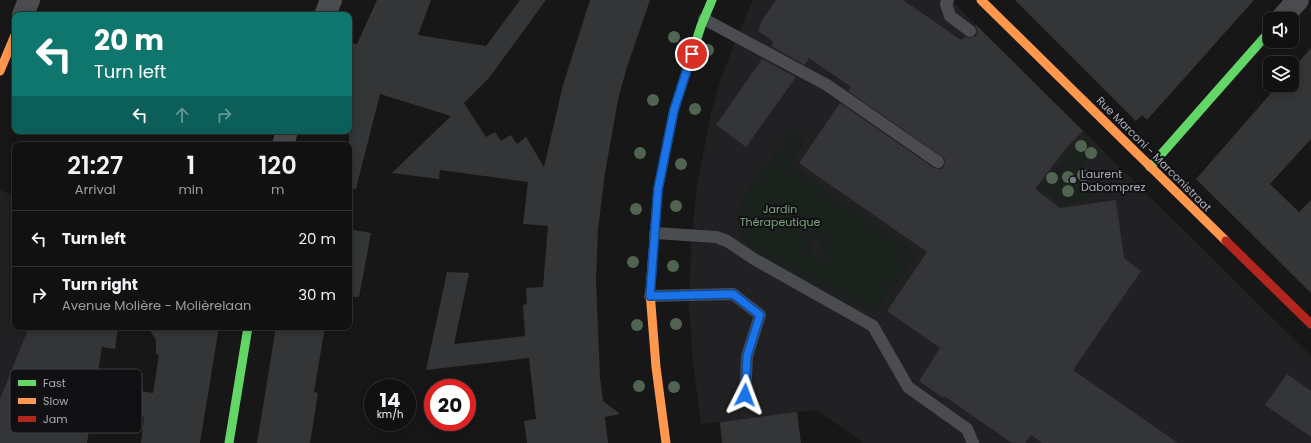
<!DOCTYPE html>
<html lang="en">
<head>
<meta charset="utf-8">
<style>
  body { margin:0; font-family:Poppins,sans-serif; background:#1e1f1f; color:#f1f3f6; height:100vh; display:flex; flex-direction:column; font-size:15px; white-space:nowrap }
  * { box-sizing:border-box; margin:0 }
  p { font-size:13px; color:#9c9d9f }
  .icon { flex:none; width:22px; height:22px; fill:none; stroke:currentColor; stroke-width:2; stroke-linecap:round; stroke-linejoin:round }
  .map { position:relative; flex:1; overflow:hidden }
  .side { position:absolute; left:12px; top:142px; width:340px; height:188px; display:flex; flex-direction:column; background:#111; border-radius:8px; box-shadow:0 2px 10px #0003,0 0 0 1px #303131 }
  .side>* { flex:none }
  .banner { position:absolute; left:12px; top:12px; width:340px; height:122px; border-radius:8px; box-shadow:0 2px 10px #0003,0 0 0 1px #303131; background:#0f766e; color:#fff; overflow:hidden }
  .controls { position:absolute; left:1263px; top:12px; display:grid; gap:8px }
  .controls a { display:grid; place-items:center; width:36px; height:36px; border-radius:8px; background:#111; box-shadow:0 2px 10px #0003,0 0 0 1px #303131; font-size:20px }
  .speed { position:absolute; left:364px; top:379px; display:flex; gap:8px; font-size:20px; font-weight:700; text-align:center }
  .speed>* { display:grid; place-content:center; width:52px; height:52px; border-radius:50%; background:#111; box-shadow:0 2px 10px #0003,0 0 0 1px #303131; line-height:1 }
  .speed small { font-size:10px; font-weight:400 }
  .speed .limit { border:6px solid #d22; background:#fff; color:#111 }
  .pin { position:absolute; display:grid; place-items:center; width:34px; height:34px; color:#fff; margin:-17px; border:2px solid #fff; border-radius:50%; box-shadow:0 1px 4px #0007 }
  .me { position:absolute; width:44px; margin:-22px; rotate:3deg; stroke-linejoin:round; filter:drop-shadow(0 0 3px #0008) }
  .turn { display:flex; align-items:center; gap:14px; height:84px; padding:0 16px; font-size:18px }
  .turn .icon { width:52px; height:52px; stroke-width:2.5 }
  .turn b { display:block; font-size:28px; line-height:34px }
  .lanes { display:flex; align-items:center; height:38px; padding:0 16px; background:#0003; justify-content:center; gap:20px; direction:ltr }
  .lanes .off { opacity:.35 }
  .eta { display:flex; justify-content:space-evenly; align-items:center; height:68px; text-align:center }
  .eta b { font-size:24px; font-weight:600; line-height:28px }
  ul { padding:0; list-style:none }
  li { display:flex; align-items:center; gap:12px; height:56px; padding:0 16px; border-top:1px solid #303131 }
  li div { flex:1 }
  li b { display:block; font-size:15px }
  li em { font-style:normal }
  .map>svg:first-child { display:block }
  .built { fill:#212124 }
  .green { fill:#1b211c; fill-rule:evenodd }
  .building { fill:#343537 }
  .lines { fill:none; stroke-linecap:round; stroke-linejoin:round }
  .lane { stroke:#4b4c50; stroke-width:12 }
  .street { stroke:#4b4c50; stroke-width:22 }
  .fast { stroke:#63d668; stroke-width:9 }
  .slow { stroke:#ff974d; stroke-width:9 }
  .jam { stroke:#b3261e; stroke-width:9 }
  .tree { fill:#506451 }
  .route-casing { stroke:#114b97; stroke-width:10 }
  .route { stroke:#1a73e8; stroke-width:7 }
  .poi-dot { fill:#757880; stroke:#111113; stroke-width:1.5 }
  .labels { text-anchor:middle; stroke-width:4; stroke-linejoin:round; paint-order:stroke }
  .street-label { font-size:11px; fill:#a8adb8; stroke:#111113 }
  .poi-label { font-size:11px; fill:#a8adb8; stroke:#111113; text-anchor:start }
  .park-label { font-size:11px; fill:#7fa381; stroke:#111113 }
  .key { fill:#111113; stroke:#3e4045; stroke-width:1 }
  .key-label { font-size:11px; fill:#a8adb8 }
</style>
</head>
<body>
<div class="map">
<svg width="1311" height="443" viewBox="0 0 1311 443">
  <rect width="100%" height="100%" fill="#171717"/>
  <g class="built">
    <path d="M753 0H951L1311 356V443H864L817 410 701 424 693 363 689 308 691 247 697 186 711 113 721 79 737 36Z"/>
    <path d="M0 190 15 196V327H68L0 443Z"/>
  </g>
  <g class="green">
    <path d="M793 129 806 140 790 165 917 253 874 315 767 258 748 245 738 232 737 214 743 196ZM815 239 819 241 822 253 831 259V262H821L810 251V243Z"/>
    <path d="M1086 136C1095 145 1087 154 1085 163 1083 171 1090 185 1091 194L1086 201 1061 204 1039 189 1073 148Z"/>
  </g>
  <g class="building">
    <path d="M377 0H431L418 35 486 46 520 0H546L489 78 464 103 486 137 495 132 501 141 511 135 517 144 526 137 544 167 563 85 590 0H650L626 70 618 100 605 173 598 229 596 279 600 377 603 401 620 414 605 417 608 443H527L524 421 536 419 529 358 426 370 447 272 469 273 454 344 525 336 523 305 527 304 526 288 543 287 548 226 523 224 528 182 440 170 439 179 392 173 451 116 380 94 356 189 349 188V43L357 44Z"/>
    <path d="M776 0H903L961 40 965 37 969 38 976 36 977 32 976 25 1083 131 1067 147 1035 189 1060 208 1116 200 1124 258 1141 271 1073 370 1178 443H1042L1031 435 1025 443H1012L944 396 943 398 919 381 940 348 887 311 927 252 799 163 840 103 934 168 942 169 944 166 945 159 848 91 851 87 809 58 805 65 771 46 774 42 758 31 761 22Z"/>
    <path d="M1015 0H1254L1147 120 1142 115 1136 121Z"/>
    <path d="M1311 48V139L1270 184 1299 212 1311 200V293L1196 179 1278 85H1292V70Z"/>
    <path d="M762 59 796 77 746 147 716 125Z"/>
    <path d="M349 229 371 233 359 297 349 296Z"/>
    <path d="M29 327H118L115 349 102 347 87 443H0V399Z"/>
    <path d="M148 327H219L200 443H141L144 417 138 416 141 391 153 393 159 355 156 354V340Z"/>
    <path d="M276 327H325L314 392 318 393 310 443H257Z"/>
    <path d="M1287 374 1311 391V437L1265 405Z"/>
    <path d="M797 412 801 443H722L720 422Z"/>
  </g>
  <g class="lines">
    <g class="lane">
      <path d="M948 0 946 4 950 16 970 31"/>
      <path d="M704 19 827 85 938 162"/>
      <path d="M655 233 716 237 727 241 754 259 873 326 908 387 967 429 973 443"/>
      <path d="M650 296 733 294 760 315 747 356 745 395"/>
    </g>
    <g class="street">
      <path d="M23 15 29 0"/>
      <path d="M325 15 331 0"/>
      <path d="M1281 19 1298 0"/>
      <path d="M283 145 287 131"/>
    </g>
    <g class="fast">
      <path d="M1150 167 1270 31"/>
      <path d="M661 175 674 110 701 26 712 0"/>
      <path d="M229 443 248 327"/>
    </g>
    <g class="slow">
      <path d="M981 0 1226 241"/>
      <path d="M0 71 15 35"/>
      <path d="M661 175 658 189 650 292 656 367 666 443"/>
    </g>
    <path class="jam" d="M1226 241 1311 324"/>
  </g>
  <g class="tree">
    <circle cx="674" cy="37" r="6"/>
    <circle cx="708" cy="50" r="6"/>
    <circle cx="653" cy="100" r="6"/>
    <circle cx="695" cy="109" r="6"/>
    <circle cx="1081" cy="146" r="6"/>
    <circle cx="640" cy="153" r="6"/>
    <circle cx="1091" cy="153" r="6"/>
    <circle cx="681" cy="164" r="6"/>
    <circle cx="1083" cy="175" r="6"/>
    <circle cx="1068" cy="177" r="6"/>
    <circle cx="1052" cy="178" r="6"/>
    <circle cx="1068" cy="191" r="6"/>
    <circle cx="676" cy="206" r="6"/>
    <circle cx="636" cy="209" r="6"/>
    <circle cx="633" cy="262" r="6"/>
    <circle cx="673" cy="266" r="6"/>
    <circle cx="676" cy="324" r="6"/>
    <circle cx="637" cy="325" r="6"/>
    <circle cx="639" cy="386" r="6"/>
    <circle cx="674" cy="387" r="6"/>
  </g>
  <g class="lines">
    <defs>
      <path id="route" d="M692 54 674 110 658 189 650 296 733 294 760 315 747 356 745 395"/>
    </defs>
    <use href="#route" class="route-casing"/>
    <use href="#route" class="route"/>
  </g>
  <circle class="poi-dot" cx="1073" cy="180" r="4"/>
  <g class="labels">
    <g class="street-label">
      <text transform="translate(1154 154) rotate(45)" y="4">Rue Marconi - Marconistraat</text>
    </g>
    <g class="poi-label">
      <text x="1081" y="178">Laurent<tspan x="1081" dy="13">Dabomprez</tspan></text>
    </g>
    <g class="park-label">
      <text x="780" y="213">Jardin<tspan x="780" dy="13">Thérapeutique</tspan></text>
    </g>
  </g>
  <rect x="10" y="369" width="132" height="64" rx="6" class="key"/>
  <rect x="18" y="380" width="18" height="6" fill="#63d668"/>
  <rect x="18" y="398" width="18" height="6" fill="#ff974d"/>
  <rect x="18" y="416" width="18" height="6" fill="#b3261e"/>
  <g class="key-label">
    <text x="43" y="387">Fast</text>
    <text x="43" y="405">Slow</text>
    <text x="43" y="423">Jam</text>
  </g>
</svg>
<div class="controls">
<a><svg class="icon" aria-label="sound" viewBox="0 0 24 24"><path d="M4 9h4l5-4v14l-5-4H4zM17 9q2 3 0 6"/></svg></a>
<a><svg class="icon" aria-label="layers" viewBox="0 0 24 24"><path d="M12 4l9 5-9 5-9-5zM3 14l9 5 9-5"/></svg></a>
</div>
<div class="speed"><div>14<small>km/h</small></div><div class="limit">20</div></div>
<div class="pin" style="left:692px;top:54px;background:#d93025"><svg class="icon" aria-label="arrive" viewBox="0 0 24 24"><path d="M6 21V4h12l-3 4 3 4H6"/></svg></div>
<svg class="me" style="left:745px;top:395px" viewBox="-20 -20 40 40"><path d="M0-17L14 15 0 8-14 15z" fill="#1a73e8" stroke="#fff" stroke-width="4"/></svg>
<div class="banner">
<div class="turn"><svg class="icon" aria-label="left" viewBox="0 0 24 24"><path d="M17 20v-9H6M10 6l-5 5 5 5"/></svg><div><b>20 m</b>Turn left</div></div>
<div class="lanes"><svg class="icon" aria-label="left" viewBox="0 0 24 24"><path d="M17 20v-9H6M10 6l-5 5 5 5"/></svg><svg class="icon off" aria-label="ahead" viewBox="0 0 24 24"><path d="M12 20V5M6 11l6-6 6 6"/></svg><svg class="icon off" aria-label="right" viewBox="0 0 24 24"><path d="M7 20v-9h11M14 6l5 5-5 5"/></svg></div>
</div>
<section class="side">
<div class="eta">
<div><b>21:27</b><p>Arrival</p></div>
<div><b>1</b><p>min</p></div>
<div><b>120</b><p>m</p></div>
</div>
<ul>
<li><svg class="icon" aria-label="left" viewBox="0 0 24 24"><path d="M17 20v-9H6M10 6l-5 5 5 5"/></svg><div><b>Turn left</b></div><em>20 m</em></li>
<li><svg class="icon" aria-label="right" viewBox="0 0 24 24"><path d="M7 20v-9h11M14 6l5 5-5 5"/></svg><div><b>Turn right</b><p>Avenue Molière - Molièrelaan</p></div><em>30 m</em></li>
</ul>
</section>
</div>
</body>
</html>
